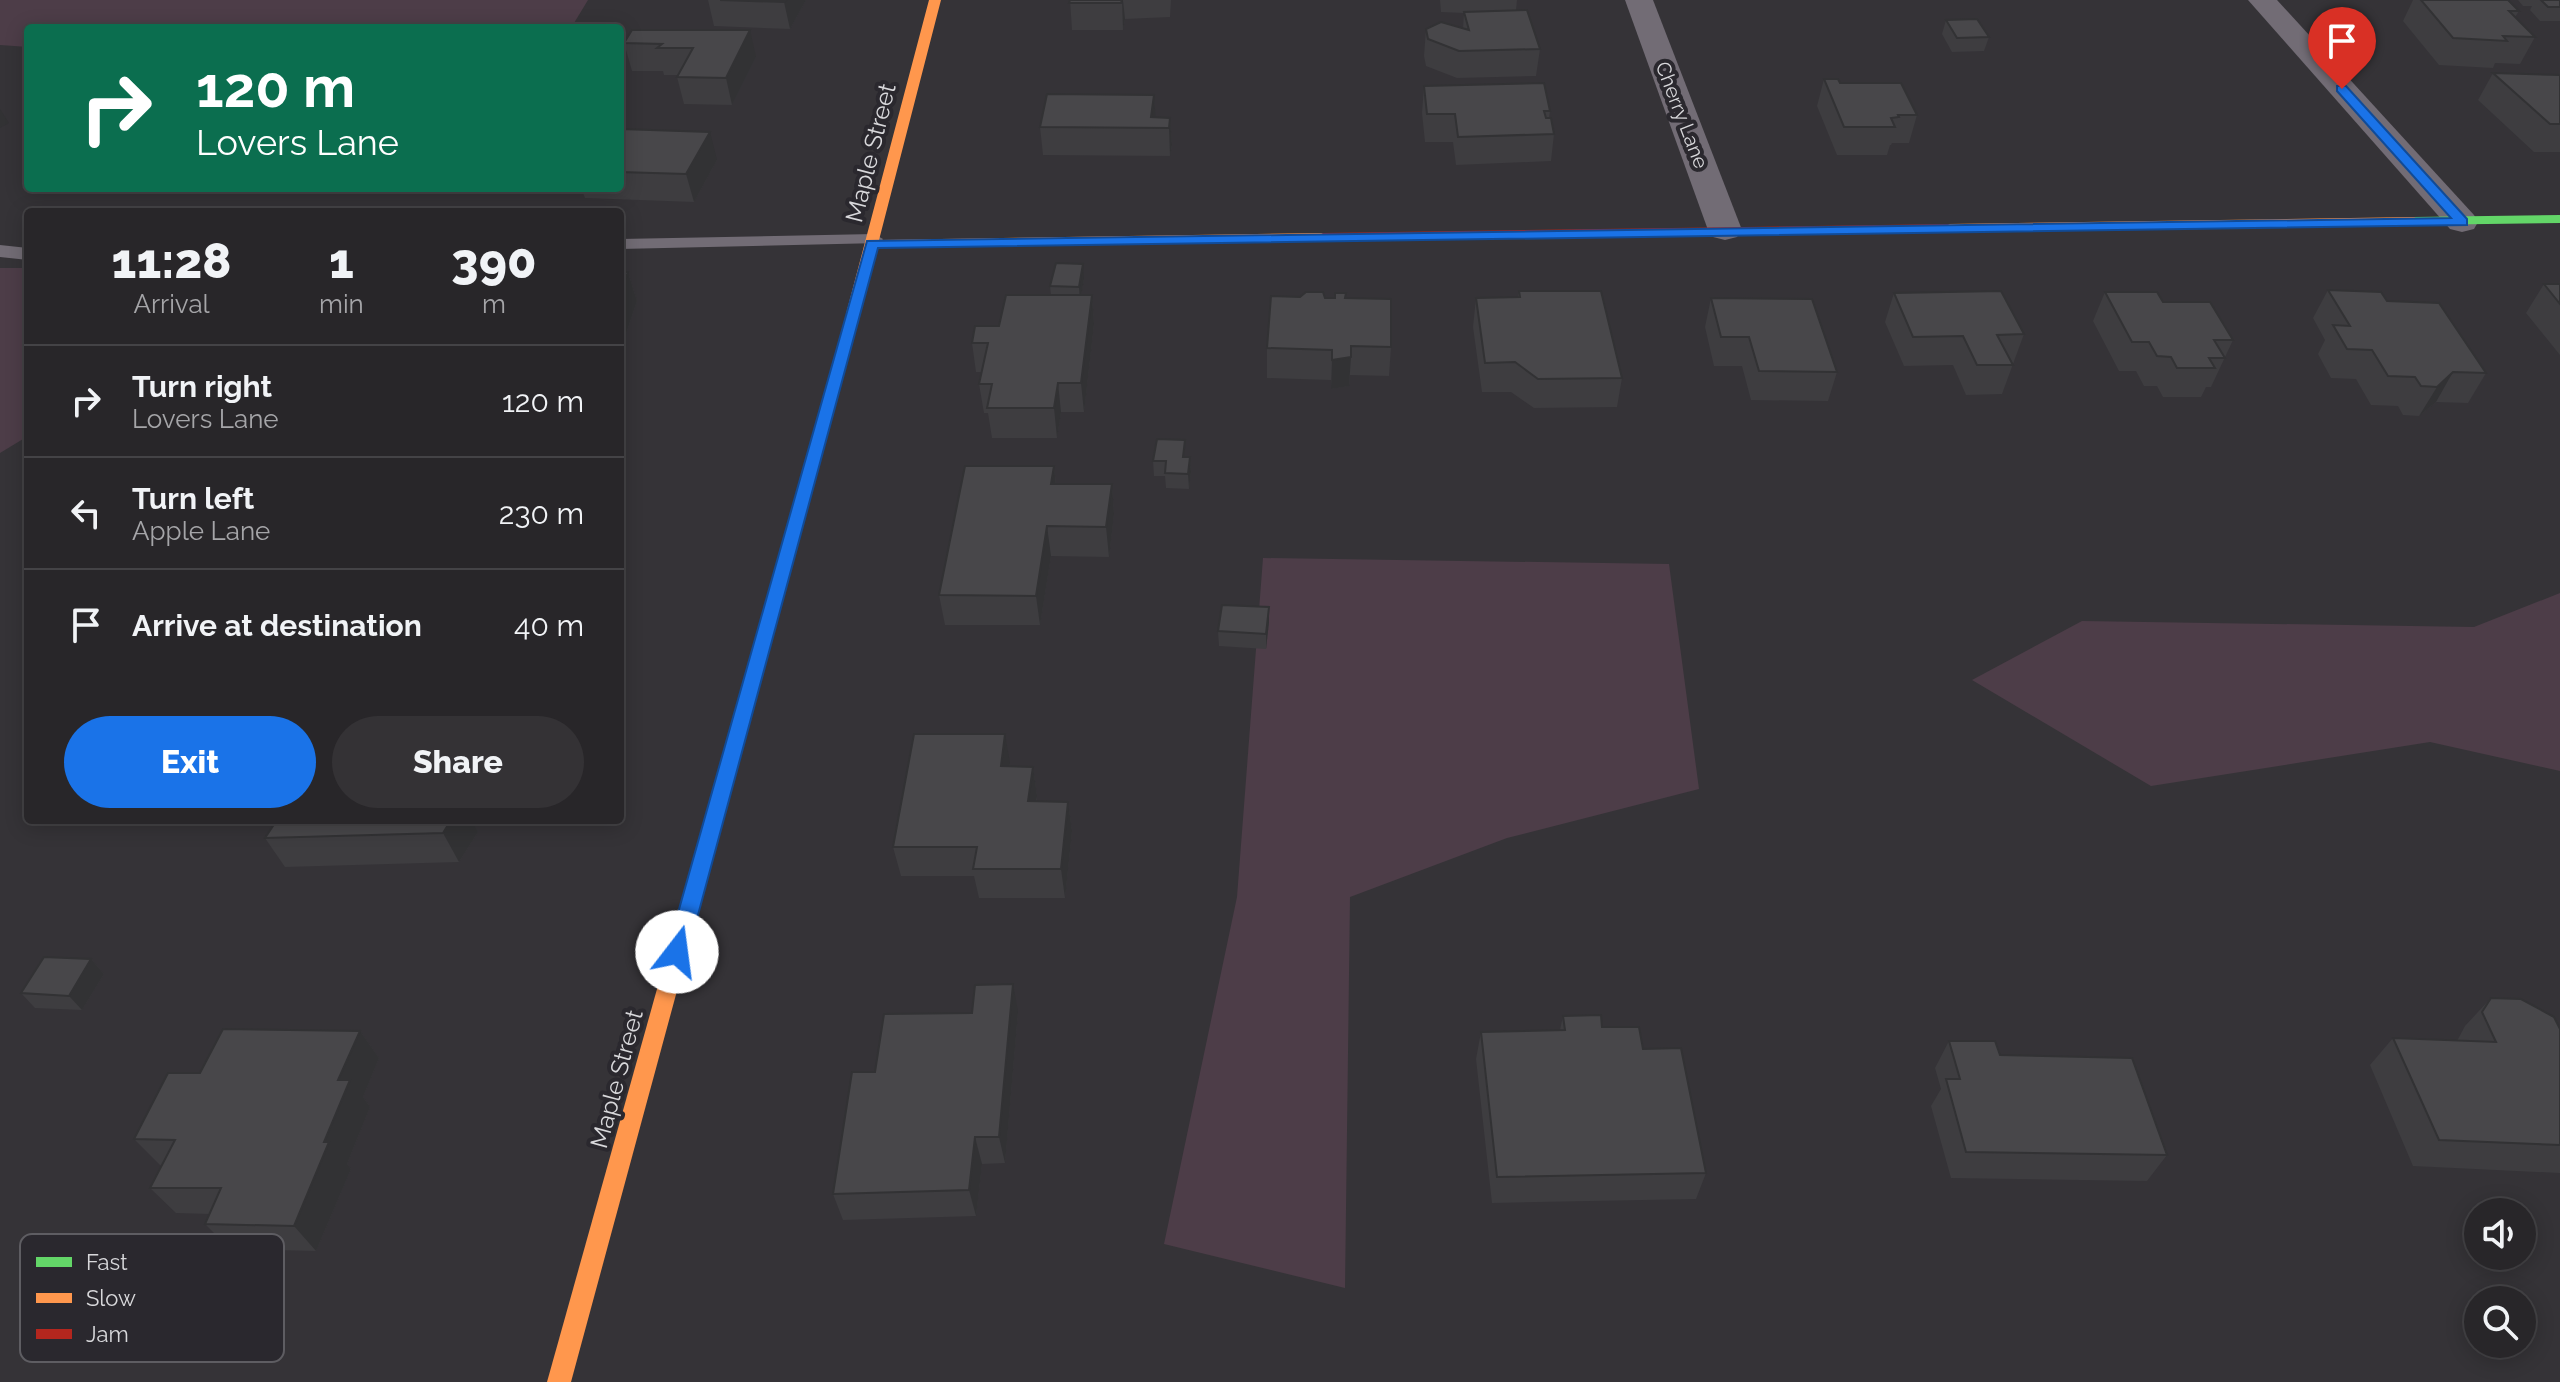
<!DOCTYPE html>
<html lang="en">
<head>
<meta charset="utf-8">
<style>
  body { margin:0; font-family:Raleway,sans-serif; background:#343235; color:#f1f3f6; height:100vh; display:flex; flex-direction:column; font-size:30px; white-space:nowrap }
  * { box-sizing:border-box; margin:0 }
  p { font-size:26px; color:#a5a5a8 }
  .icon { flex:none; width:44px; height:44px; fill:none; stroke:currentColor; stroke-width:2; stroke-linecap:round; stroke-linejoin:round }
  .map { position:relative; flex:1; overflow:hidden }
  .details { position:absolute; left:24px; top:208px; width:600px; height:616px; display:flex; flex-direction:column; background:#282629; border-radius:8px; box-shadow:0 4px 20px #0003,0 0 0 2px #444346 }
  .details>* { flex:none }
  .top-card { position:absolute; left:24px; top:24px; width:600px; height:168px; border-radius:8px; box-shadow:0 4px 20px #0003,0 0 0 2px #444346; background:#0b6e4f; color:#fff; overflow:hidden }
  .controls { position:absolute; left:2464px; top:1198px; display:grid; gap:16px }
  .controls a { display:grid; place-items:center; width:72px; height:72px; border-radius:50%; background:#282629; box-shadow:0 4px 20px #0003,0 0 0 2px #444346; font-size:40px }
  .pin { position:absolute; display:grid; place-items:center; width:68px; height:68px; color:#fff; margin:-82px -34px; border-radius:50% 50% 50% 0; rotate:-45deg; box-shadow:0 0 8px #0007 }
  .pin .icon { rotate:45deg }
  .me { position:absolute; width:88px; margin:-44px; rotate:15deg; stroke-linejoin:round; filter:drop-shadow(0 0 6px #0008) }
  .turn { display:flex; align-items:center; gap:28px; height:168px; padding:0 40px; font-size:36px }
  .turn .icon { width:104px; height:104px; stroke-width:2.5 }
  .turn b { display:block; font-size:56px; line-height:68px }
  .eta { display:flex; justify-content:space-evenly; align-items:center; height:136px; text-align:center }
  .eta b { font-size:48px; font-weight:800; line-height:56px }
  .action { display:flex; gap:16px; margin-top:auto; padding:16px 40px }
  .action a { flex:1; height:92px; border-radius:48px; background:#1a73e8; color:#fff; font-size:32px; font-weight:800; line-height:92px; text-align:center }
  .action a+a { background:#343235; color:#f1f3f6 }
  ul { padding:0; list-style:none }
  li { display:flex; align-items:center; gap:24px; height:112px; padding:0 40px; border-top:2px solid #444346 }
  li div { flex:1 }
  li b { display:block; font-size:30px }
  li em { font-style:normal }
  .map>svg:first-child { display:block }
  .green { fill:#4d3d48 }
  .lines { fill:none; stroke-linecap:round; stroke-linejoin:round }
  .lane { fill:#726c75; fill-rule:evenodd }
  .street { fill:#726c75; fill-rule:evenodd }
  .fast { fill:#63d668; fill-rule:evenodd }
  .slow { fill:#ff974d; fill-rule:evenodd }
  .jam { fill:#b3261e; fill-rule:evenodd }
  .wall { fill:#3e3d40 }
  .shaded-wall { fill:#323234 }
  .building { fill:#48474a; stroke:#323234; stroke-width:2 }
  .route { fill:#1a73e8; stroke:#114b97; stroke-width:2 }
  .labels { text-anchor:middle; stroke-width:8; stroke-linejoin:round; paint-order:stroke }
  .far-street-label { font-size:20px; fill:#d8d8db; stroke:#2a282e }
  .street-label { font-size:24px; fill:#d8d8db; stroke:#2a282e }
  .key { fill:#2a282e; stroke:#5e5d62; stroke-width:2 }
  .key-label { font-size:22px; fill:#d8d8db }
</style>
</head>
<body>
<div class="map">
<svg width="2560" height="1382" viewBox="0 0 2560 1382">
  <rect width="100%" height="100%" fill="#353337"/>
  <g class="green">
    <path d="M0 0H588L571 28H28V47L0 45Z"/>
    <path d="M0 268H28V436L0 453Z"/>
    <path d="M1263 558 1669 564 1699 789 1507 838 1350 897 1345 1288 1164 1244 1237 897Z"/>
    <path d="M2560 593V771L2430 742 2151 786 1972 680 2082 621 2474 627Z"/>
  </g>
  <g class="lines">
    <g class="lane">
      <path d="M874 234 883 239 880 243 620 249V239Z"/>
      <path d="M0 245 28 248V260L0 257Z"/>
    </g>
    <g class="street">
      <path d="M1625 0H1653L1742 230 1737 237 1725 240 1713 237 1708 230Z"/>
      <path d="M2248 0H2277L2474 215 2478 222 2474 229 2462 232 2450 229Z"/>
    </g>
    <path class="fast" d="M2560 215V223L2414 225 2407 221 2414 217Z"/>
    <g class="slow">
      <path d="M929 0H941L879 240 1323 233 1330 237 1323 241 877 248 860 314 858 317H848L846 314Z"/>
      <path d="M2414 217 2421 221 2419 224 1948 232 1941 228 1948 224Z"/>
      <path d="M743 707 752 714 571 1382H547L734 714Z"/>
    </g>
    <g class="jam">
      <path d="M1948 224 1955 228 1953 231 1323 241 1316 237 1323 233Z"/>
      <path d="M853 310 860 314 752 714 743 721 734 714 846 314Z"/>
    </g>
  </g>
  <g class="wall">
    <path d="M708 0H806L790 29 714 26Z"/>
    <path d="M1070 0H1171L1170 17 1125 19 1123 30H1072Z"/>
    <path d="M1440 0H1517L1516 10 1540 49 1536 76 1457 78 1426 66 1424 56 1426 29 1463 28 1464 13 1441 12Z"/>
    <path d="M2413 0H2508L2519 11 2515 17 2535 37 2520 64 2495 63 2493 68 2439 65 2403 21Z"/>
    <path d="M2518 0H2560V21H2540L2530 10 2532 6H2523Z"/>
    <path d="M1946 20 1989 37 1984 51 1952 52 1942 34Z"/>
    <path d="M632 30 756 57 732 105 684 104 677 77 678 75H664L663 71H632L624 43Z"/>
    <path d="M2493 73 2560 75V152H2534L2478 100Z"/>
    <path d="M1824 79 1840 83 1917 115 1909 143H1892L1891 145H1890L1887 155H1837L1817 106Z"/>
    <path d="M1424 86 1550 111 1549 118 1554 134 1551 161 1456 165 1453 142H1425L1422 113Z"/>
    <path d="M1154 95 1155 118H1170L1172 145 1170 156 1043 155 1040 127Z"/>
    <path d="M620 129 717 160 694 202 585 198 581 188H620Z"/>
    <path d="M620 272H628L637 301 624 340H620Z"/>
    <path d="M1084 279 1081 295H1092L1094 324 1084 412H1061L1057 438H992L988 413H984L979 384 982 372H976L972 343 1051 295 1050 286Z"/>
    <path d="M2544 284H2560V355L2526 313Z"/>
    <path d="M2328 290 2486 373 2468 403 2436 402 2419 416 2403 415 2398 406 2371 405 2356 379 2331 378 2318 354 2325 340 2313 318Z"/>
    <path d="M1519 291 1622 378 1617 407 1534 408 1511 392H1482L1473 327 1476 298 1518 297Z"/>
    <path d="M2105 292 2163 302 2233 340 2211 387H2206L2201 397H2163L2157 386H2144L2136 371H2119L2093 321Z"/>
    <path d="M1894 293 2024 334 2002 394 1966 395 1953 365 1904 366 1885 322Z"/>
    <path d="M1325 298H1345L1391 347 1389 376 1350 375 1349 386 1331 389V380L1267 378V348Z"/>
    <path d="M1711 298 1837 372 1828 401 1751 400 1742 366H1714L1705 327Z"/>
    <path d="M1186 457H1190L1191 472 1189 489 1166 488 1165 476H1154L1153 461Z"/>
    <path d="M1054 466 1056 484H1112L1114 514 1109 557 1051 556 1040 625H945L939 595Z"/>
    <path d="M1269 607V622L1266 649 1219 646 1218 631Z"/>
    <path d="M1010 763V766L1033 767 1037 796V801L1068 802 1072 831 1065 898H979L974 876H901L893 847Z"/>
    <path d="M277 820H472L478 832 459 862 285 867 265 838Z"/>
    <path d="M91 959 104 974 82 1010 35 1008 21 993Z"/>
    <path d="M2491 998 2560 1029V1173L2413 1166 2370 1065 2393 1038 2457 1041 2465 1026Z"/>
    <path d="M1018 1012 1005 1163 982 1164 976 1216 843 1220 833 1194 875 1072Z"/>
    <path d="M1563 1016 1602 1027 1643 1049 1706 1173 1696 1199 1492 1203 1476 1059 1481 1032 1560 1030Z"/>
    <path d="M360 1031 379 1058 363 1097 370 1107 347 1164 351 1169 316 1251 230 1249 205 1224 210 1214 176 1213 150 1188 162 1166 160 1165 134 1139 200 1073Z"/>
    <path d="M1949 1041 2000 1055 2167 1155 2147 1181 1951 1178 1931 1106 1941 1089 1935 1068Z"/>
  </g>
  <g class="shaded-wall">
    <path d="M786 0H806L790 29 784 2Z"/>
    <path d="M1122 0H1123L1125 19 1123 30Z"/>
    <path d="M750 30 756 57 732 105 726 78Z"/>
    <path d="M1154 95 1156 123 1151 117Z"/>
    <path d="M0 109 9 123 0 128Z"/>
    <path d="M1170 118 1172 145 1170 156 1169 128Z"/>
    <path d="M710 132 717 160 694 202 686 174Z"/>
    <path d="M1083 264 1084 279 1080 302 1079 287Z"/>
    <path d="M628 272 637 301 624 340 620 329V294Z"/>
    <path d="M1092 295 1094 324 1084 412 1081 383Z"/>
    <path d="M1351 357 1349 386 1331 389 1332 360Z"/>
    <path d="M2453 372 2436 402 2419 416 2437 387Z"/>
    <path d="M1058 383 1061 412 1057 438 1054 408Z"/>
    <path d="M1190 457 1191 472 1189 489 1188 474Z"/>
    <path d="M1054 466 1057 496 1051 484Z"/>
    <path d="M1112 484 1114 514 1109 557 1106 527Z"/>
    <path d="M1047 526 1051 556 1040 625 1036 596Z"/>
    <path d="M1269 607V622L1266 649V634Z"/>
    <path d="M1005 734 1010 763 1006 796 1001 766Z"/>
    <path d="M1033 767 1037 796 1033 830 1028 801Z"/>
    <path d="M1068 802 1072 831 1065 898 1061 869Z"/>
    <path d="M451 820H472L478 832 459 862 443 833Z"/>
    <path d="M91 959 104 974 82 1010 69 996Z"/>
    <path d="M1013 984 1018 1012 1005 1163 999 1137Z"/>
    <path d="M360 1031 379 1058 363 1097 370 1107 347 1164 351 1169 316 1251 294 1226 324 1142 338 1080Z"/>
    <path d="M975 1137 982 1164 976 1216 969 1190Z"/>
  </g>
  <g class="building">
    <path d="M720 0H786L784 2Z"/>
    <path d="M1070 0H1122L1121 3H1069Z"/>
    <path d="M2421 0H2508L2519 11H2509L2535 37 2503 36 2507 41 2453 38Z"/>
    <path d="M2541 0H2560V7H2548Z"/>
    <path d="M1527 10 1540 49 1459 51 1428 39 1426 29 1441 22 1469 30 1464 12Z"/>
    <path d="M1977 19 1989 37 1957 38 1946 20Z"/>
    <path d="M632 30H750L726 78 677 77 693 48H657L662 44 624 43Z"/>
    <path d="M2493 73 2560 75V124H2550Z"/>
    <path d="M1824 79H1838L1840 83H1901L1917 115H1898L1899 117 1891 118 1895 127H1844Z"/>
    <path d="M1544 83 1550 111H1544L1546 118H1551L1554 134 1458 137 1455 114H1427L1424 86Z"/>
    <path d="M1047 94 1154 95 1151 117 1170 118 1169 128 1040 127Z"/>
    <path d="M620 129 710 132 686 174 620 172Z"/>
    <path d="M1056 263 1083 264 1079 287 1050 286Z"/>
    <path d="M620 272H628L620 294Z"/>
    <path d="M2544 284H2560V304Z"/>
    <path d="M2328 290 2381 292 2387 301 2439 303 2486 373 2453 372 2437 387 2421 386 2415 377 2388 376 2372 350 2347 349 2333 325 2350 326Z"/>
    <path d="M1519 291H1601L1622 378 1538 379 1515 362 1485 363 1476 298 1520 297Z"/>
    <path d="M2001 291 2024 334 1997 335 2013 365H1977L1963 336 1913 337 1894 293Z"/>
    <path d="M1306 292H1323L1325 298H1335V293H1346L1345 298 1391 299V347L1351 346V357L1332 360V350L1267 348 1271 296 1300 297Z"/>
    <path d="M2105 292H2157L2163 302H2210L2233 340H2214L2225 358H2209L2215 368H2177L2171 357 2157 356 2149 342H2132Z"/>
    <path d="M1006 295H1092L1081 383H1058L1054 408H987L992 384H979L988 343H972L975 326H999Z"/>
    <path d="M1711 298 1812 299 1837 372 1759 371 1749 337H1721Z"/>
    <path d="M1157 439 1185 440 1183 457H1190L1188 474 1165 473 1166 461H1153Z"/>
    <path d="M965 466H1054L1051 484H1112L1106 527 1047 526 1036 596 939 595Z"/>
    <path d="M1222 605 1269 607 1266 634 1218 631Z"/>
    <path d="M914 734H1005L1001 766 1033 767 1028 801 1068 802 1061 869H973L977 847H893Z"/>
    <path d="M277 820H451L443 833 265 838Z"/>
    <path d="M44 957 91 959 69 996 21 993Z"/>
    <path d="M1013 984 999 1137H975L969 1190 833 1194 852 1072H875L884 1014 972 1013 975 985Z"/>
    <path d="M2491 998 2521 999 2554 1017 2560 1029V1145L2439 1140 2393 1038 2496 1042 2482 1012Z"/>
    <path d="M1601 1015 1602 1027H1639L1643 1049 1681 1048 1706 1173 1497 1177 1481 1032 1565 1030 1563 1016Z"/>
    <path d="M223 1029 360 1031 338 1080H350L324 1142H329L294 1226 205 1224 221 1188H150L175 1140 134 1139 168 1073H200Z"/>
    <path d="M1949 1041H1995L2000 1055 2132 1058 2167 1155 1966 1152 1946 1079H1960Z"/>
  </g>
  <path class="route" d="M2337 86H2346L2467 219V225L878 248 688 952 677 960 670 958 667 952 867 241 2451 218 2337 91Z"/>
  <g class="labels">
    <g class="far-street-label">
      <text transform="translate(1682 115) rotate(69)" y="7">Cherry Lane</text>
    </g>
    <g class="street-label">
      <text transform="translate(871 153) rotate(-76)" y="8">Maple Street</text>
      <text transform="translate(617 1079) rotate(-75)" y="8">Maple Street</text>
    </g>
  </g>
  <rect x="20" y="1234" width="264" height="128" rx="12" class="key"/>
  <rect x="36" y="1257" width="36" height="10" fill="#63d668"/>
  <rect x="36" y="1293" width="36" height="10" fill="#ff974d"/>
  <rect x="36" y="1329" width="36" height="10" fill="#b3261e"/>
  <g class="key-label">
    <text x="86" y="1270">Fast</text>
    <text x="86" y="1306">Slow</text>
    <text x="86" y="1342">Jam</text>
  </g>
</svg>
<div class="controls">
<a><svg class="icon" aria-label="sound" viewBox="0 0 24 24"><path d="M4 9h4l5-4v14l-5-4H4zM17 9q2 3 0 6"/></svg></a>
<a><svg class="icon" aria-label="search" viewBox="0 0 24 24"><circle cx="10" cy="10" r="6"/><path d="M15 15l6 6"/></svg></a>
</div>
<div class="pin" style="left:2342px;top:89px;background:#d93025"><svg class="icon" aria-label="arrive" viewBox="0 0 24 24"><path d="M6 21V4h12l-3 4 3 4H6"/></svg></div>
<svg class="me" style="left:677px;top:952px" viewBox="-20 -20 40 40"><circle r="19" fill="#fff"/><path d="M0-13L10 11 0 6-10 11z" fill="#1a73e8"/></svg>
<div class="top-card">
<div class="turn"><svg class="icon" aria-label="right" viewBox="0 0 24 24"><path d="M7 20v-9h11M14 6l5 5-5 5"/></svg><div><b>120 m</b>Lovers Lane</div></div>
</div>
<section class="details">
<div class="eta">
<div><b>11:28</b><p>Arrival</p></div>
<div><b>1</b><p>min</p></div>
<div><b>390</b><p>m</p></div>
</div>
<ul>
<li><svg class="icon" aria-label="right" viewBox="0 0 24 24"><path d="M7 20v-9h11M14 6l5 5-5 5"/></svg><div><b>Turn right</b><p>Lovers Lane</p></div><em>120 m</em></li>
<li><svg class="icon" aria-label="left" viewBox="0 0 24 24"><path d="M17 20v-9H6M10 6l-5 5 5 5"/></svg><div><b>Turn left</b><p>Apple Lane</p></div><em>230 m</em></li>
<li><svg class="icon" aria-label="arrive" viewBox="0 0 24 24"><path d="M6 21V4h12l-3 4 3 4H6"/></svg><div><b>Arrive at destination</b></div><em>40 m</em></li>
</ul>
<div class="action"><a>Exit</a><a>Share</a></div>
</section>
</div>
</body>
</html>
